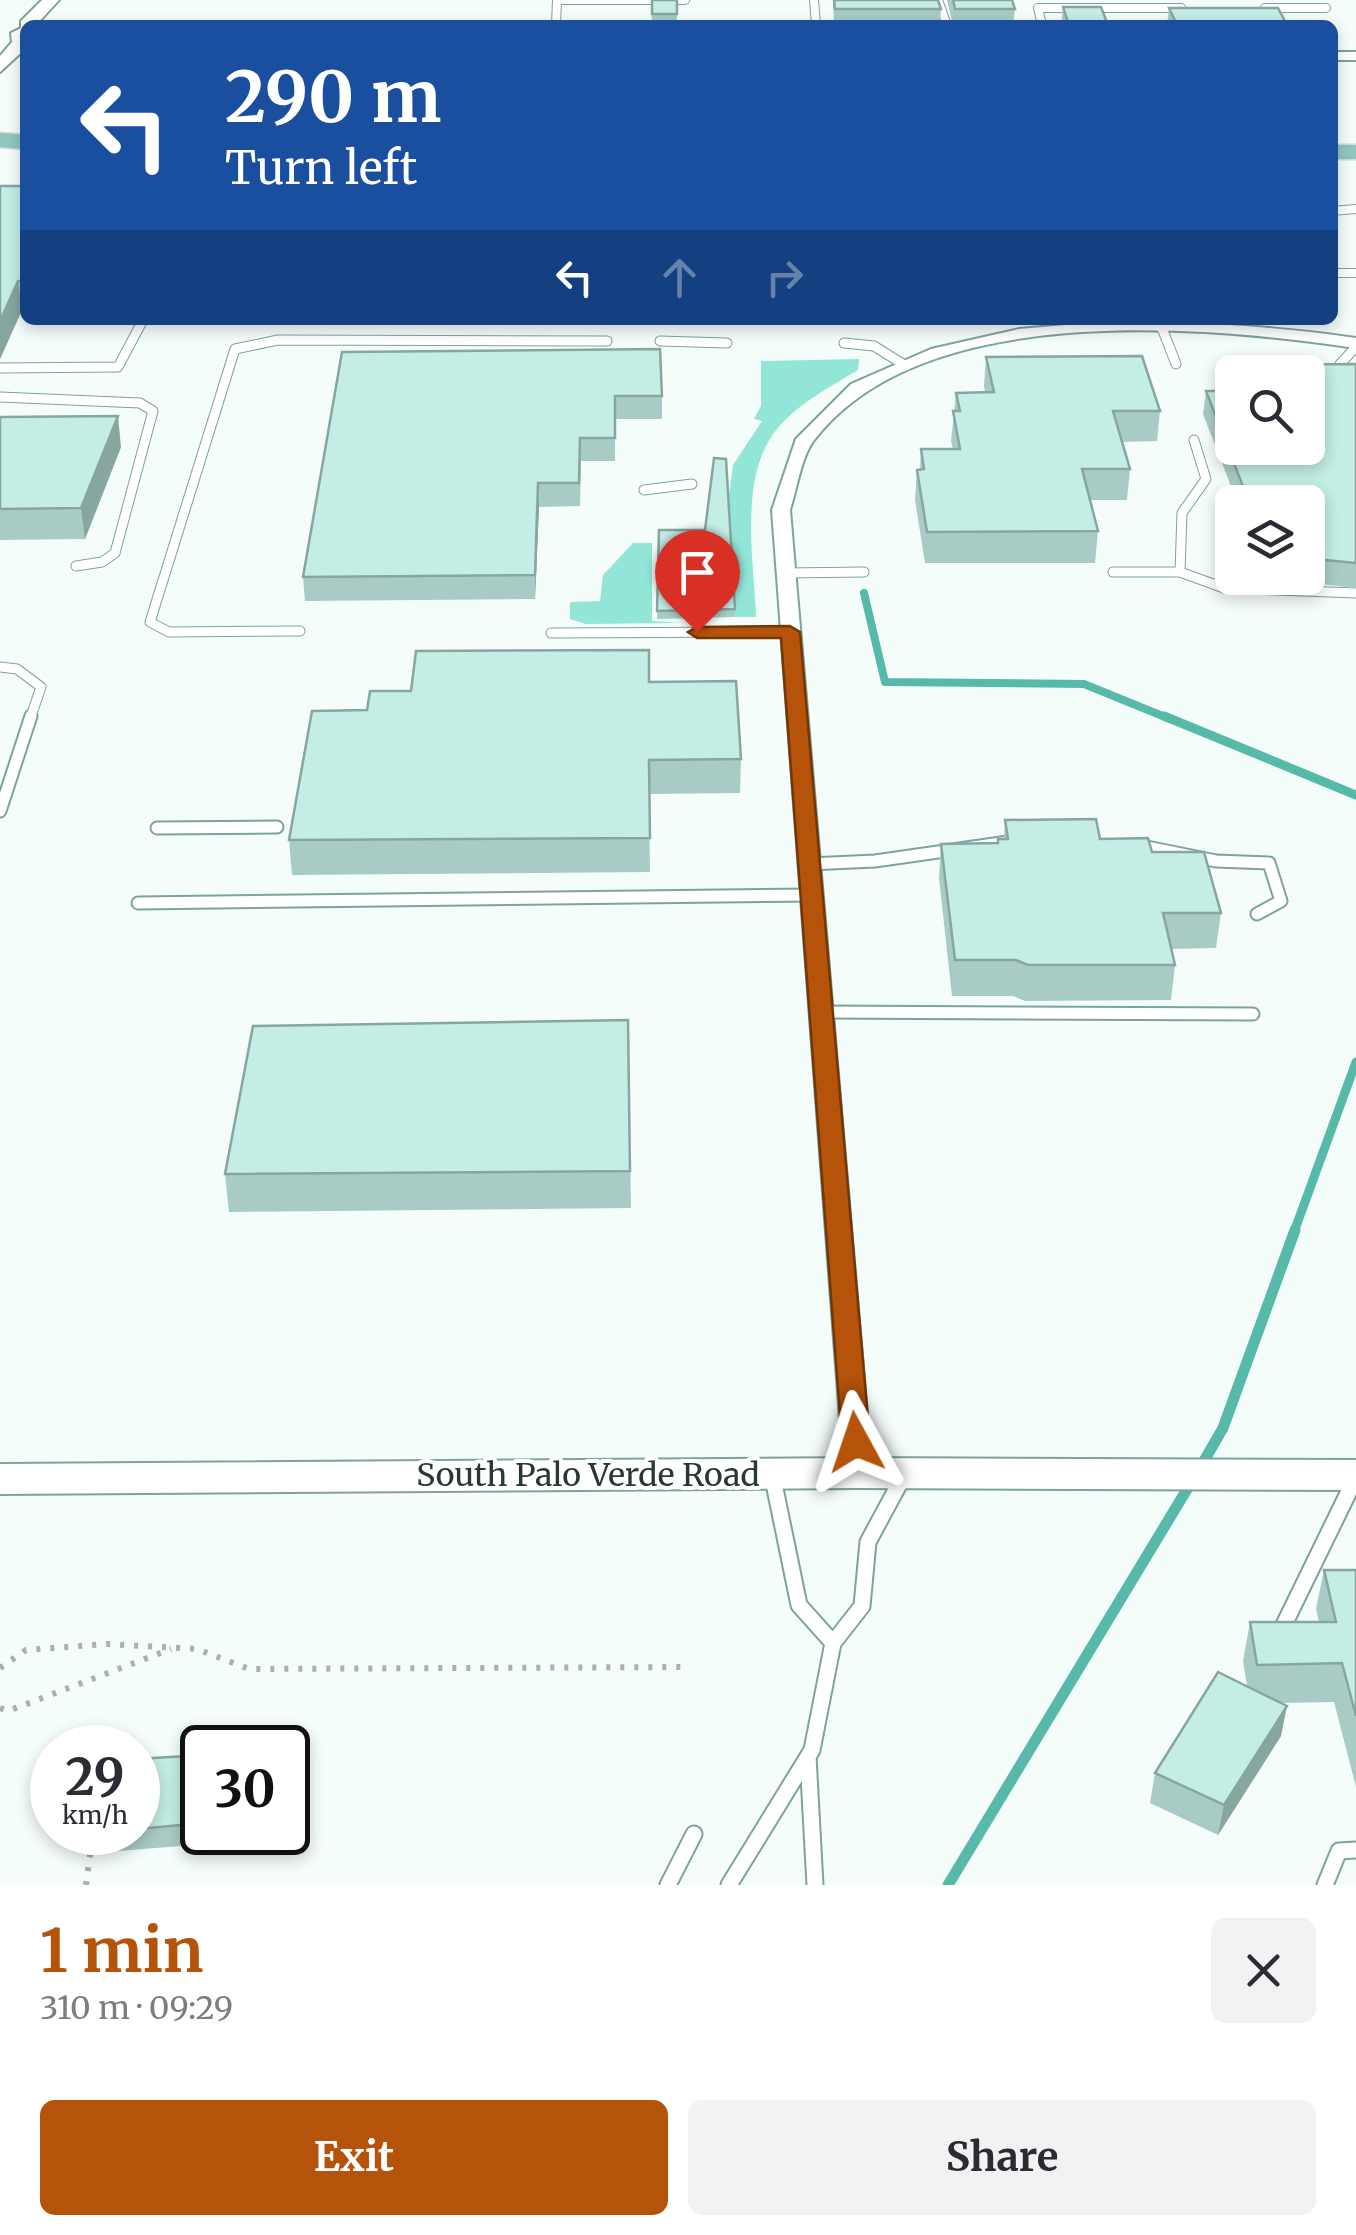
<!DOCTYPE html>
<html lang="en">
<head>
<meta charset="utf-8">
<style>
  body { margin:0; font-family:Merriweather,serif; background:#f2f2f3; color:#2b2b33; height:100vh; display:flex; flex-direction:column; font-size:38px; white-space:nowrap }
  * { box-sizing:border-box; margin:0 }
  p { font-size:32px; color:#7c7c81 }
  .icon { flex:none; width:55px; height:55px; fill:none; stroke:currentColor; stroke-width:2; stroke-linecap:round; stroke-linejoin:round }
  .map { position:relative; height:1885px; overflow:hidden }
  .sheet { display:flex; flex-direction:column; background:#fff; flex:1 }
  .sheet>* { flex:none }
  .guide { position:absolute; left:20px; top:20px; width:1318px; height:305px; border-radius:15px; box-shadow:0 5px 15px #0003; background:#1a4fa0; color:#fff; overflow:hidden }
  .buttons { position:absolute; left:1215px; top:355px; display:grid; gap:20px }
  .buttons a { display:grid; place-items:center; width:110px; height:110px; border-radius:15px; background:#fff; box-shadow:0 5px 15px #0003; font-size:50px }
  .speed { position:absolute; left:30px; top:1725px; display:flex; gap:20px; font-size:50px; font-weight:700; text-align:center }
  .speed>* { display:grid; place-content:center; width:130px; height:130px; border-radius:50%; background:#fff; box-shadow:0 5px 15px #0003; line-height:1 }
  .speed small { font-size:25px; font-weight:400 }
  .speed .limit { border:5px solid #111; border-radius:15px; background:#fff; color:#111 }
  .pin { position:absolute; display:grid; place-items:center; width:85px; height:85px; color:#fff; margin:-102px -42px; border-radius:50% 50% 50% 0; rotate:-45deg; box-shadow:0 0 10px #0007 }
  .pin .icon { rotate:45deg }
  .me { position:absolute; width:110px; margin:-55px; rotate:355deg; stroke-linejoin:round; filter:drop-shadow(0 0 8px #0008) }
  .turn { display:flex; align-items:center; gap:35px; height:210px; padding:0 40px; font-size:45px }
  .turn .icon { width:130px; height:130px; stroke-width:2.5 }
  .turn b { display:block; font-size:70px; line-height:85px }
  .lanes { display:flex; align-items:center; height:95px; padding:0 40px; background:#0003; justify-content:center; gap:50px; direction:ltr }
  .lanes .off { opacity:.35 }
  .round { display:grid; place-items:center; flex:none; width:105px; height:105px; border-radius:15px; background:#f2f2f3 }
  .summary { display:flex; align-items:center; justify-content:space-between; height:170px; padding:0 40px }
  h1 { font-size:60px; font-weight:700; line-height:75px; color:#b45309 }
  .action { display:flex; gap:20px; margin-top:auto; padding:20px 40px }
  .action a { flex:1; height:115px; border-radius:15px; background:#b45309; color:#fff; font-size:40px; font-weight:700; line-height:115px; text-align:center }
  .action a+a { background:#f2f2f3; color:#2b2b33 }
  .map>svg:first-child { display:block }
  .green { fill:#92e6d7 }
  .lines { fill:none; stroke-linecap:round; stroke-linejoin:round }
  .stream-far2 { stroke:#57b9aa; stroke-width:8 }
  .stream-far1 { stroke:#57b9aa; stroke-width:9 }
  .stream { stroke:#57b9aa; stroke-width:11 }
  .service-far3-casing { stroke:#7ba49c; stroke-width:10 }
  .service-far2-casing { stroke:#7ba49c; stroke-width:11 }
  .service-far1-casing { stroke:#7ba49c; stroke-width:15 }
  .service-casing { stroke:#7ba49c; stroke-width:19 }
  .minor-casing { stroke:#7ba49c; stroke-width:4 }
  .tertiary-casing { stroke:#7ba49c; stroke-width:4 }
  .secondary-casing { stroke:#7ba49c; stroke-width:4 }
  .primary-casing { stroke:#d4d7d7; stroke-width:3 }
  .path { stroke:#a6b2af; stroke-width:6; stroke-dasharray:4 10; stroke-linecap:butt }
  .service-far3 { stroke:#fff; stroke-width:8 }
  .service-far2 { stroke:#fff; stroke-width:9 }
  .service-far1 { stroke:#fff; stroke-width:11 }
  .service { stroke:#fff; stroke-width:15 }
  .minor { fill:#fff; fill-rule:evenodd }
  .tertiary { fill:#fff; fill-rule:evenodd }
  .secondary { fill:#fff; fill-rule:evenodd }
  .primary { fill:#8fc7be; fill-rule:evenodd }
  .wall { fill:#a8ccc5; fill-rule:evenodd }
  .shaded-wall { fill:#88a6a0 }
  .building { fill:#c3ede5; stroke:#88a6a0; stroke-width:2.5 }
  .route { fill:#b45309; stroke:#753606; stroke-width:2.5 }
  .labels { text-anchor:middle; stroke-width:8; stroke-linejoin:round; paint-order:stroke }
  .near-street-label { font-size:32px; fill:#283935; stroke:#fff }
</style>
</head>
<body>
<div class="map">
<svg width="1356" height="1885" viewBox="0 0 1356 1885">
  <rect width="100%" height="100%" fill="#f5fdfb"/>
  <g class="green">
    <path d="M859 359 858 370C832 386 797 404 777 429 738 477 754 560 756 617H734L726 519 733 465 762 421 754 419 761 406V361Z"/>
    <path d="M633 543H652V621L681 623 586 624 570 619V602L600 601 603 575Z"/>
  </g>
  <g class="lines">
    <path class="stream-far2" d="M864 593 885 682 1084 684 1170 719"/>
    <g class="stream-far1">
      <path d="M1164 716 1356 795"/>
      <path d="M1294 1232 1356 1062"/>
    </g>
    <g class="stream">
      <path d="M1200 1468 1223 1428 1295 1230"/>
      <path d="M948 1885 1192 1481"/>
    </g>
    <defs>
      <g id="service-far3">
        <path d="M814 0 816 25"/>
        <path d="M938 0 947 25"/>
        <path d="M1265 8H1326"/>
        <path d="M556 25 557 0H685"/>
        <path d="M1042 25 1038 8H1181"/>
        <path d="M1332 211 1356 209"/>
        <path d="M1339 273H1356"/>
      </g>
      <g id="service-far2">
        <path d="M1160 323 1176 364"/>
        <path d="M660 341 727 343"/>
        <path d="M844 343 874 346 906 366"/>
        <path d="M1340 364 1356 347"/>
        <path d="M0 368 118 367 143 320"/>
        <path d="M0 397 140 403 153 411 115 553 102 562 76 566"/>
        <path d="M1194 440 1206 479 1182 513 1180 572 1224 588 1356 593"/>
        <path d="M644 490 692 484"/>
        <path d="M1113 572H1180"/>
        <path d="M786 573 864 572"/>
        <path d="M300 631 169 632 150 622 235 349 278 340 607 341"/>
        <path d="M551 633 790 632"/>
        <path d="M0 667 17 669 41 687 30 719"/>
      </g>
      <g id="service-far1">
        <path d="M0 811 31 716"/>
        <path d="M157 828 277 827"/>
        <path d="M1137 845 1216 861 1269 863 1281 901 1257 914"/>
        <path d="M809 864 875 861 1008 842"/>
        <path d="M138 903 812 895"/>
        <path d="M822 1012 1253 1014"/>
      </g>
      <g id="service">
        <path d="M772 1474 799 1605 833 1643"/>
        <path d="M1279 1635 1356 1477"/>
        <path d="M808 1757 815 1885"/>
        <path d="M668 1885 694 1834"/>
        <path d="M729 1885 812 1750 833 1643 862 1606 868 1542 903 1477"/>
        <path d="M1325 1885 1339 1851 1356 1850"/>
      </g>
      <g id="minor">
        <rect x="1332" y="52" width="24" height="8"/>
        <path d="M1112 321C1195 322 1275 326 1356 338V348C1202 325 922 301 815 439 801 456 797 489 790 510L872 1473 868 1480 858 1483 848 1480 844 1473 772 510 796 439 851 384 931 349 1019 329Z"/>
      </g>
      <path id="tertiary" d="M42 0H59L36 25H25V49L0 72V56L12 42 11 33 21 28V21Z"/>
      <path id="secondary" d="M858 1458 1356 1460V1490L858 1488 0 1494V1464Z"/>
      <g id="primary">
        <path d="M0 133 25 135V149L0 147Z"/>
        <rect x="1332" y="145" width="24" height="14"/>
      </g>
    </defs>
    <use href="#service-far3" class="service-far3-casing"/>
    <use href="#service-far2" class="service-far2-casing"/>
    <use href="#service-far1" class="service-far1-casing"/>
    <use href="#service" class="service-casing"/>
    <use href="#minor" class="minor-casing"/>
    <use href="#tertiary" class="tertiary-casing"/>
    <use href="#secondary" class="secondary-casing"/>
    <use href="#primary" class="primary-casing"/>
    <g class="path">
      <path d="M0 1668 26 1650 107 1644 197 1649 249 1669 681 1667"/>
      <path d="M0 1708 8 1711 171 1649"/>
      <path d="M86 1885 93 1832"/>
    </g>
    <use href="#service-far3" class="service-far3"/>
    <use href="#service-far2" class="service-far2"/>
    <use href="#service-far1" class="service-far1"/>
    <use href="#service" class="service"/>
    <use href="#minor" class="minor"/>
    <use href="#tertiary" class="tertiary"/>
    <use href="#secondary" class="secondary"/>
    <use href="#primary" class="primary"/>
  </g>
  <g class="wall">
    <path d="M651 0 677 14V25H652Z"/>
    <path d="M833 0H938L941 9 940 25H834Z"/>
    <path d="M947 0H1012L1015 9 1013 25H953Z"/>
    <path d="M1063 7 1108 25H1061Z"/>
    <path d="M1169 8 1287 25H1167Z"/>
    <path d="M25 186V310H22L0 359Z"/>
    <path d="M342 352 662 396V419H615V461H581L580 506 539 507 535 599 305 601 303 577Z"/>
    <path d="M986 357 1160 411 1157 441 1122 442 1130 469 1127 500H1090L1098 531 1095 563H925L915 500 917 470 920 469 921 449H953L951 441 956 393 985 392 984 386Z"/>
    <path d="M1356 364V588L1311 583 1308 574V502L1232 489 1203 414 1206 391H1226L1224 388 1227 365ZM1232 372 1308 448H1232Z"/>
    <path d="M0 417 121 447 85 539 0 540Z"/>
    <path d="M1224 489 1232 510V542L1221 513Z"/>
    <path d="M659 530 735 609 734 617 657 619Z"/>
    <path d="M649 682 741 759 740 793 649 794 650 872 292 875 289 840 367 710 411 691Z"/>
    <path d="M1005 820 1100 839 1152 852 1221 913 1216 948 1171 949 1175 965 1171 1000 1025 1001 1013 996H952L939 878 941 844 997 843 998 839H1004Z"/>
    <path d="M628 1020 631 1208 229 1212 225 1174Z"/>
    <path d="M1324 1570H1356V1787L1334 1702 1280 1703 1281 1736 1218 1835 1150 1803 1155 1773 1247 1686 1243 1661 1250 1622H1319L1316 1609Z"/>
    <path d="M202 1755V1832H217V1843L119 1851 116 1832H138V1759Z"/>
  </g>
  <g class="shaded-wall">
    <path d="M18 281 22 310 0 359V321Z"/>
    <path d="M118 416 121 447 85 539 81 508Z"/>
    <path d="M538 483 539 507 535 599V575Z"/>
    <path d="M1287 1706 1281 1736 1218 1835 1224 1805Z"/>
  </g>
  <g class="building">
    <rect x="652" y="0" width="25" height="14"/>
    <path d="M834 0H938L941 9H835Z"/>
    <path d="M953 0H1012L1015 9H955Z"/>
    <path d="M1063 7H1101L1108 25H1069Z"/>
    <path d="M1169 8H1278L1287 25H1177Z"/>
    <path d="M0 186H25V281H18L0 321Z"/>
    <path d="M660 349 662 396H615V438H580L579 483H538L535 575 303 577 342 352Z"/>
    <path d="M1142 356 1160 411H1113L1130 469H1082L1098 531 927 532 917 470 924 469 921 449H960L953 411H960L956 393 994 392 986 357Z"/>
    <path d="M1356 364V563L1315 559 1308 541V502H1232V510L1224 489H1244L1206 391H1232V448H1308V372H1232V378L1227 365Z"/>
    <path d="M118 416 81 508 0 509V417Z"/>
    <path d="M714 458 726 459 735 609 657 611 659 530H705Z"/>
    <path d="M649 650V682L736 681 741 759 649 760 650 838 289 840 312 711 367 710 370 691H411L416 651Z"/>
    <path d="M1096 819 1100 839 1148 838 1152 852H1204L1221 913H1163L1175 965H1028L1016 960H955L941 844 998 843V839H1008L1005 820Z"/>
    <path d="M628 1020 630 1171 225 1174 253 1026Z"/>
    <path d="M1324 1570H1356V1716L1342 1663 1257 1665 1250 1622H1336Z"/>
    <path d="M1218 1672 1287 1706 1224 1805 1155 1773Z"/>
    <path d="M202 1755V1823L138 1829V1759Z"/>
  </g>
  <path class="route" d="M790 626 800 632 870 1442 856 1453 842 1442 781 638H697L688 632 697 627Z"/>
  <g class="labels">
    <g class="near-street-label">
      <text x="588" y="1486">South Palo Verde Road</text>
    </g>
  </g>
</svg>
<div class="buttons">
<a><svg class="icon" aria-label="search" viewBox="0 0 24 24"><circle cx="10" cy="10" r="6"/><path d="M15 15l6 6"/></svg></a>
<a><svg class="icon" aria-label="layers" viewBox="0 0 24 24"><path d="M12 4l9 5-9 5-9-5zM3 14l9 5 9-5"/></svg></a>
</div>
<div class="speed"><div>29<small>km/h</small></div><div class="limit">30</div></div>
<div class="pin" style="left:697px;top:632px;background:#d93025"><svg class="icon" aria-label="arrive" viewBox="0 0 24 24"><path d="M6 21V4h12l-3 4 3 4H6"/></svg></div>
<svg class="me" style="left:856px;top:1442px" viewBox="-20 -20 40 40"><path d="M0-17L14 15 0 8-14 15z" fill="#b45309" stroke="#fff" stroke-width="4"/></svg>
<div class="guide">
<div class="turn"><svg class="icon" aria-label="left" viewBox="0 0 24 24"><path d="M17 20v-9H6M10 6l-5 5 5 5"/></svg><div><b>290 m</b>Turn left</div></div>
<div class="lanes"><svg class="icon" aria-label="left" viewBox="0 0 24 24"><path d="M17 20v-9H6M10 6l-5 5 5 5"/></svg><svg class="icon off" aria-label="ahead" viewBox="0 0 24 24"><path d="M12 20V5M6 11l6-6 6 6"/></svg><svg class="icon off" aria-label="right" viewBox="0 0 24 24"><path d="M7 20v-9h11M14 6l5 5-5 5"/></svg></div>
</div>
</div>
<section class="sheet">
<div class="summary"><div><h1>1 min</h1><p>310 m · 09:29</p></div><a class="round"><svg class="icon" aria-label="close" viewBox="0 0 24 24"><path d="M6 6l12 12M18 6L6 18"/></svg></a></div>
<div class="action"><a>Exit</a><a>Share</a></div>
</section>
</body>
</html>
